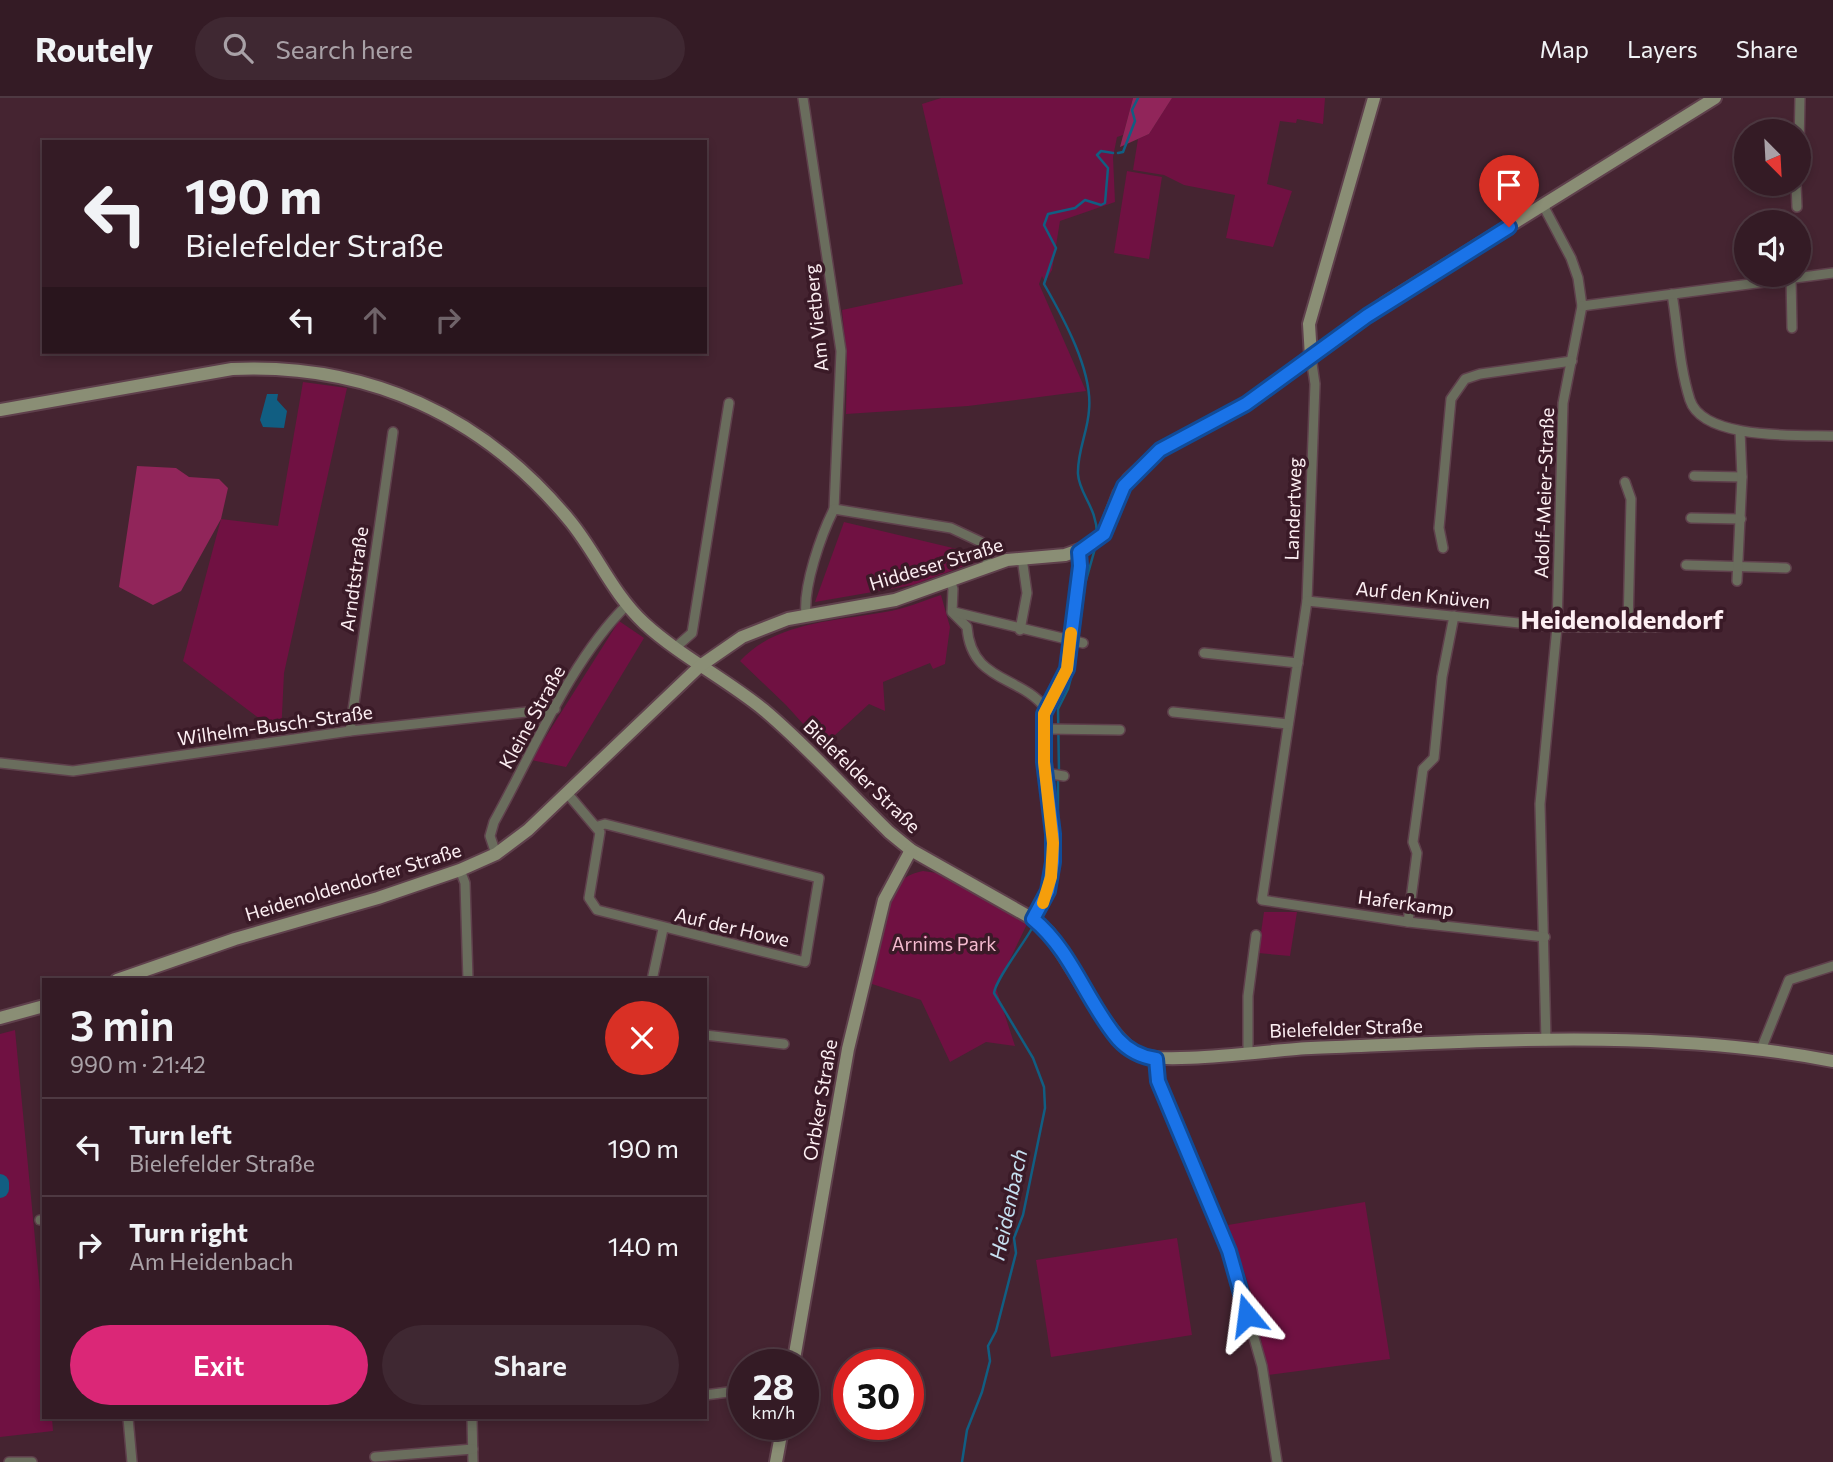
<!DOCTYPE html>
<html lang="en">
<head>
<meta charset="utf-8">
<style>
  body { margin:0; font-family:Commissioner,sans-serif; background:#3f2832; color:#f1f3f6; height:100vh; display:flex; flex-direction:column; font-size:26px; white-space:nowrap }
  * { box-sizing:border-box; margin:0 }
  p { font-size:23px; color:#a9a1a7 }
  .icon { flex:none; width:38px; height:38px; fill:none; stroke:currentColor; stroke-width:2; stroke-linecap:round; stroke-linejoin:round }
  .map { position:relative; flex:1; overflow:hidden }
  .panel { position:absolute; left:42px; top:880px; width:665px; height:441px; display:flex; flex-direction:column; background:#341b25; border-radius:0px; box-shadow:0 4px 10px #0003,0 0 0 2px #4e3942 }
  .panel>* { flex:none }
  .banner { position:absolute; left:42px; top:42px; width:665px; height:214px; border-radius:0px; box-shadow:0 4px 10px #0003,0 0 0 2px #4e3942; background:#341b25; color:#f1f3f6; overflow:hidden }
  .needle { width:46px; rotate:156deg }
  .fabs { position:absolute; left:1734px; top:21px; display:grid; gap:14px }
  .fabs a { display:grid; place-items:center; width:77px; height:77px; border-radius:50%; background:#341b25; box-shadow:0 4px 10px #0003,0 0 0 2px #4e3942; font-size:35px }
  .speed { position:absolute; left:728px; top:1251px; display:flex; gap:14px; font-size:35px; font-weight:700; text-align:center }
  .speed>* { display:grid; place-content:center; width:91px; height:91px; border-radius:50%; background:#341b25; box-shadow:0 4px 10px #0003,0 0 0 2px #4e3942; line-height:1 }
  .speed small { font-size:18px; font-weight:400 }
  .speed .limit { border:10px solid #d22; background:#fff; color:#111 }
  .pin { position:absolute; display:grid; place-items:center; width:60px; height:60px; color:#fff; margin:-72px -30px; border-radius:50% 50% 50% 0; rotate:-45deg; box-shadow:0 0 7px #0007 }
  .pin .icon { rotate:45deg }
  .me { position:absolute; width:77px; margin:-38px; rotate:344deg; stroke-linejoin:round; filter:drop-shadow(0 0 5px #0008) }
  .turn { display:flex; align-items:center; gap:24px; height:147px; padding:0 28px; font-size:32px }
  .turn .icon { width:91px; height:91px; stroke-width:2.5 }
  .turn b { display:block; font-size:49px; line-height:60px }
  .lanes { display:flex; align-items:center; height:66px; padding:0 28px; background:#0003; justify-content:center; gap:35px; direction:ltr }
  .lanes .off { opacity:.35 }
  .round { display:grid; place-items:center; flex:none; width:74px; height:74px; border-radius:37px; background:#3f2832 }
  .headline { display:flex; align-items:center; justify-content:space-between; height:119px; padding:0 28px }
  h1 { font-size:42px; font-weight:600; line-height:52px }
  .cta { display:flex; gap:14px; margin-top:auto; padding:14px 28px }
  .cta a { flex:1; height:80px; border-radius:42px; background:#db2777; color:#fff; font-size:28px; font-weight:600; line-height:80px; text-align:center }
  .cta a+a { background:#3f2832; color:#f1f3f6 }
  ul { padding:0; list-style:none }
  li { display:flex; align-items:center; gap:21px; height:98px; padding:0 28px; border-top:2px solid #4e3942 }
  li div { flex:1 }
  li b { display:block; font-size:26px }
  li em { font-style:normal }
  header { display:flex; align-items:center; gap:42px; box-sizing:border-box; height:98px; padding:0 35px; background:#341b25; border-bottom:2px solid #4e3942 }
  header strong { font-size:33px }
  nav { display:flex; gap:38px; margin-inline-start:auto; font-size:24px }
  .search { width:490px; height:63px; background:#3f2832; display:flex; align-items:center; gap:18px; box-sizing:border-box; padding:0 24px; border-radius:38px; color:#a9a1a7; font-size:26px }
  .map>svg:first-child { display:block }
  .green { fill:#701142 }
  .forest { fill:#91255a }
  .water { fill:#115e82 }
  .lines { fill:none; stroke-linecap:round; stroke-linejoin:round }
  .stream { stroke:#115e82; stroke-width:2.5 }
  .river { stroke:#115e82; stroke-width:18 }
  .street-casing { stroke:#5f404c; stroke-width:12 }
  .secondary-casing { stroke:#5f404c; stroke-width:16 }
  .street { stroke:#6a6d5d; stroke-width:9 }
  .secondary { stroke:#8a8e75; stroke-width:12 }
  .route-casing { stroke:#114b97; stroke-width:18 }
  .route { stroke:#1a73e8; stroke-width:12 }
  .slow { stroke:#f59e0b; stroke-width:12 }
  .labels { text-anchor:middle; stroke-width:7; stroke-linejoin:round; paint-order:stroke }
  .street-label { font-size:19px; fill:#fdeff3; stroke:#3a1a27 }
  .park-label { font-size:19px; fill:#f5bbd0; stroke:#3a1a27 }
  .water-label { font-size:21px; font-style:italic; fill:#c6e0f1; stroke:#3a1a27 }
  .district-label { font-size:26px; font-weight:bold; fill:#fdeff3; stroke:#3a1a27 }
</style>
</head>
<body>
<header>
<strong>Routely</strong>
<div class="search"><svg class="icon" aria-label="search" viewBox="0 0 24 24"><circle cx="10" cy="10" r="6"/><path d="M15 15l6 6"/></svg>Search here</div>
<nav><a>Map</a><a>Layers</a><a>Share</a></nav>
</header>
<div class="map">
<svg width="1833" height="1364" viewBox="0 0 1833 1364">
  <rect width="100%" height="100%" fill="#452431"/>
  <g class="green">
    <path d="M941 0H1133L1123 37 1117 39 1113 59 1115 104 1060 123 1052 172 1045 184 1042 178 1039 186 1086 293 968 308 846 316 847 264 842 212 963 186 922 6Z"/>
    <path d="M1172 0H1325L1323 26 1297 21 1296 25 1280 23 1267 86 1292 93 1273 149 1226 140 1235 97 1184 87 1164 77 1133 72 1138 41 1149 36Z"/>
    <path d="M1127 73 1162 79 1149 161 1114 155Z"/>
    <path d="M303 284 347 290 284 575 281 637 183 563 221 421 278 428Z"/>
    <path d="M844 424 978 456 975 464 913 487 815 504Z"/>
    <path d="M941 497 950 529 945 566 933 571 930 565 883 584 885 613 869 606 823 648 786 607 740 563C775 524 836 523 885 514 904 511 923 503 941 497Z"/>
    <path d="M619 523 644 540 566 669 531 662Z"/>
    <path d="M923 773 937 775 1028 824 996 890 1015 948 986 944 950 964 921 902 869 885C874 862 885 801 899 785 905 778 914 775 923 773Z"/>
    <path d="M1264 814H1297L1290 858 1258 855Z"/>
    <path d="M15 932 44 1235V1320H52L53 1333 0 1339V936Z"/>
    <path d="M1365 1104 1390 1261 1268 1277 1253 1200 1228 1127Z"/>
    <path d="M1177 1140 1192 1237 1051 1259 1036 1162Z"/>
  </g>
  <g class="forest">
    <path d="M1133 0H1172L1149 36 1120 49Z"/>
    <path d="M137 368 176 370 189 379 219 381 228 390 221 421 181 493 153 507 119 489Z"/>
  </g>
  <path class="water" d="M267 296H278L277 302 287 313 284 330 263 329 260 322Z"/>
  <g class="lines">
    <g class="stream">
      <path d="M1118 55 1123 54 1135 23 1132 12 1138 0"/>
      <path d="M1097 437C1097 409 1079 396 1078 376 1077 354 1088 333 1089 312 1093 273 1063 219 1044 186L1056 150 1044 127 1048 116 1075 110 1085 102 1101 107 1105 105 1108 70 1097 57 1101 53 1113 55"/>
      <path d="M1059 675 1058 611 1068 591 1075 565 1085 486 1096 447"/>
      <path d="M1058 681V759"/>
      <path d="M962 1364 967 1332 982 1294 990 1263 988 1248 996 1233 1016 1155 1014 1140 1023 1117 1045 1010 1044 989 1033 960 994 895C996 881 1022 848 1031 832"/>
    </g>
    <path class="river" d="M0 1085V1091"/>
    <defs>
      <g id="street">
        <path d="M803 0 841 253 834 411C821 437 803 488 806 517"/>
        <path d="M1799 48 1800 0"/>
        <path d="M1796 86 1797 109"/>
        <path d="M1544 109 1571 160 1578 180 1582 208 1563 305 1557 529 1540 706 1546 943"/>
        <path d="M1791 179 1792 230"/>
        <path d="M1672 196C1678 231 1679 268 1690 302 1703 342 1797 337 1833 338"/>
        <path d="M1582 208 1833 175"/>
        <path d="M1311 259 1315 286 1307 503 1262 802 1408 824 1545 839"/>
        <path d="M1694 378 1742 379"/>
        <path d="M1625 384 1631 401 1628 529"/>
        <path d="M834 411 951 430 981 444 989 468"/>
        <path d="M1691 420 1741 421"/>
        <path d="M1443 450 1439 430 1451 301 1465 281 1480 276 1572 263"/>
        <path d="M1686 467 1786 470"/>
        <path d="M950 482 953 491 952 514 967 529C971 585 1021 577 1046 611"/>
        <path d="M1737 483 1742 379 1740 333"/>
        <path d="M1307 503 1557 529H1660"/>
        <path d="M954 514 1083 545"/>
        <path d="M1020 532 1027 495 1022 460"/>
        <path d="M676 549 692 535 729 305"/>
        <path d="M1204 555 1298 565"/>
        <path d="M1173 614 1288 626"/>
        <path d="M1046 631 1120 632"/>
        <path d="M350 633 393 334"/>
        <path d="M0 665 73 673 350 633 555 611"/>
        <path d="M1045 675 1064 678"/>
        <path d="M567 695 600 734 589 800 597 812 805 864 819 780 605 726 598 728"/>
        <path d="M496 756 490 738 494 724C532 656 571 561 627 507"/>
        <path d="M460 772 465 785 468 882"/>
        <path d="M1033 821 1048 793 1053 764V736L1044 664V616L1067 571 1080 468 1079 454"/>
        <path d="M1408 824 1417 755 1413 744 1423 671 1434 660 1442 579 1454 518"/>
        <path d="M652 882 663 831"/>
        <path d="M705 937 784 946"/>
        <path d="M1762 949 1789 882 1833 868"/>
        <path d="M1248 953V898L1256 837"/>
        <path d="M1156 961 1158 983 1229 1152 1262 1268 1277 1364"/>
        <path d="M40 1122H44"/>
        <path d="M705 1297 744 1292"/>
        <path d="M128 1320 132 1364"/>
        <path d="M472 1320 473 1364"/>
        <path d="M375 1359 473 1351"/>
        <path d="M9 1364H32"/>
      </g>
      <g id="secondary">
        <path d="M1311 259 1309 226 1374 0"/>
        <path d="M0 312 232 271C368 265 483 317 570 423 597 456 612 495 644 525 680 558 726 581 764 612 808 649 848 694 889 734L911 752 1033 821 1048 834C1072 865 1107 940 1138 956 1161 968 1278 951 1311 950 1485 943 1662 930 1833 963"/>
        <path d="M117 882 235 841 378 800 460 772 496 756 528 732 700 568 742 539 788 521 895 502 1007 462 1065 457 1085 450 1104 436 1119 396 1129 381 1160 352 1246 306 1387 204 1715 0"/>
        <path d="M0 920 44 908"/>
        <path d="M793 1267 848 951 884 802 911 752"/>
        <path d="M776 1364 783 1326"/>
      </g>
    </defs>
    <use href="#street" class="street-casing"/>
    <use href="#secondary" class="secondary-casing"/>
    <use href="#street" class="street"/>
    <use href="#secondary" class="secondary"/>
  </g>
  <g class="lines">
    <defs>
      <path id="route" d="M1247 1217 1229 1153 1158 983 1156 961C1142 959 1128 952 1118 941 1086 903 1072 853 1033 821L1048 793 1053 764V736L1044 664V616L1067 571 1080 468 1079 454 1104 436 1124 388 1160 352 1246 306 1367 218 1509 129"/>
    </defs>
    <use href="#route" class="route-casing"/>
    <use href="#route" class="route"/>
    <path class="slow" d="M1043 805 1051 779 1053 745 1044 664V616L1067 571 1071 535"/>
  </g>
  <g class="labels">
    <g class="street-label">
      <text transform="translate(816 220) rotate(-96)" y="7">Am Vietberg</text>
      <text transform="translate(1544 395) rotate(-88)" y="7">Adolf-Meier-Straße</text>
      <text transform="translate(1293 411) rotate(-88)" y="7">Landertweg</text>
      <text transform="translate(936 466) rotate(-17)" y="7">Hiddeser Straße</text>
      <text transform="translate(354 481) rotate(-82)" y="7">Arndtstraße</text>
      <text transform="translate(1423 497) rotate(6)" y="7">Auf den Knüven</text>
      <text transform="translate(532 619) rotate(-61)" y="7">Kleine Straße</text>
      <text transform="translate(275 627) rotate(-8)" y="7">Wilhelm-Busch-Straße</text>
      <text transform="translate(862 678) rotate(44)" y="7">Bielefelder Straße</text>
      <text transform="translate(353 784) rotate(-17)" y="7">Heidenoldendorfer Straße</text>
      <text transform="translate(1406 805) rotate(8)" y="7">Haferkamp</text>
      <text transform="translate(732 829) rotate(13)" y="7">Auf der Howe</text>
      <text transform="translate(1346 930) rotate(-2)" y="7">Bielefelder Straße</text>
      <text transform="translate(820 1002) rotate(-80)" y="7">Orbker Straße</text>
    </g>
    <g class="park-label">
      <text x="944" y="853">Arnims Park</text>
    </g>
    <g class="water-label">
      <text transform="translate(1009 1107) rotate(-78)" y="7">Heidenbach</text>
    </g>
    <g class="district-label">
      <text x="1622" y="531">Heidenoldendorf</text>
    </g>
  </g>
</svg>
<div class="fabs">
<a><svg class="needle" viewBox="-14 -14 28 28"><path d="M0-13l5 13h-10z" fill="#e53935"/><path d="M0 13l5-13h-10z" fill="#a9a1a7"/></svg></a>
<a><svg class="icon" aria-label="sound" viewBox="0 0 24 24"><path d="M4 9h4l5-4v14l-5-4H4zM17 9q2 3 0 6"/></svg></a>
</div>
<div class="speed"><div>28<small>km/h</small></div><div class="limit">30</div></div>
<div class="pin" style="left:1509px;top:129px;background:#d93025"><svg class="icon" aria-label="arrive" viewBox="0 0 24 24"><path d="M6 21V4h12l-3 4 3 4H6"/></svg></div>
<svg class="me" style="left:1247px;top:1217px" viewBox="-20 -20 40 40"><path d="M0-17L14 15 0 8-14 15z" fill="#1a73e8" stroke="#fff" stroke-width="4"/></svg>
<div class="banner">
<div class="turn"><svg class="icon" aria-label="left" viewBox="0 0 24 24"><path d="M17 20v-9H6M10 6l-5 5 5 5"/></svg><div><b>190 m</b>Bielefelder Straße</div></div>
<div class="lanes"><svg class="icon" aria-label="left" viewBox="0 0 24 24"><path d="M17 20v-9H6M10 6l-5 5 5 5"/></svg><svg class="icon off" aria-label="ahead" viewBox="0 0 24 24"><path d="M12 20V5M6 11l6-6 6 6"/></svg><svg class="icon off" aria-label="right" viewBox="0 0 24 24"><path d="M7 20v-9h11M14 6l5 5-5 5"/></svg></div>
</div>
<section class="panel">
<div class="headline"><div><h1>3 min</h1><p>990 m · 21:42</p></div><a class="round" style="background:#d93025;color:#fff"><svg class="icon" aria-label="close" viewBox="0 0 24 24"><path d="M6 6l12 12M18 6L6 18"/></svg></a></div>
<ul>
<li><svg class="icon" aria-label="left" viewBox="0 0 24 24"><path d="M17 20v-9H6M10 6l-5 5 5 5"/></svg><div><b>Turn left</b><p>Bielefelder Straße</p></div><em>190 m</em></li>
<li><svg class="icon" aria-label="right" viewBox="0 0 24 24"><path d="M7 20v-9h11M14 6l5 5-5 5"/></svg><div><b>Turn right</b><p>Am Heidenbach</p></div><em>140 m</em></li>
</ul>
<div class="cta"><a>Exit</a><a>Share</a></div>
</section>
</div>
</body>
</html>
